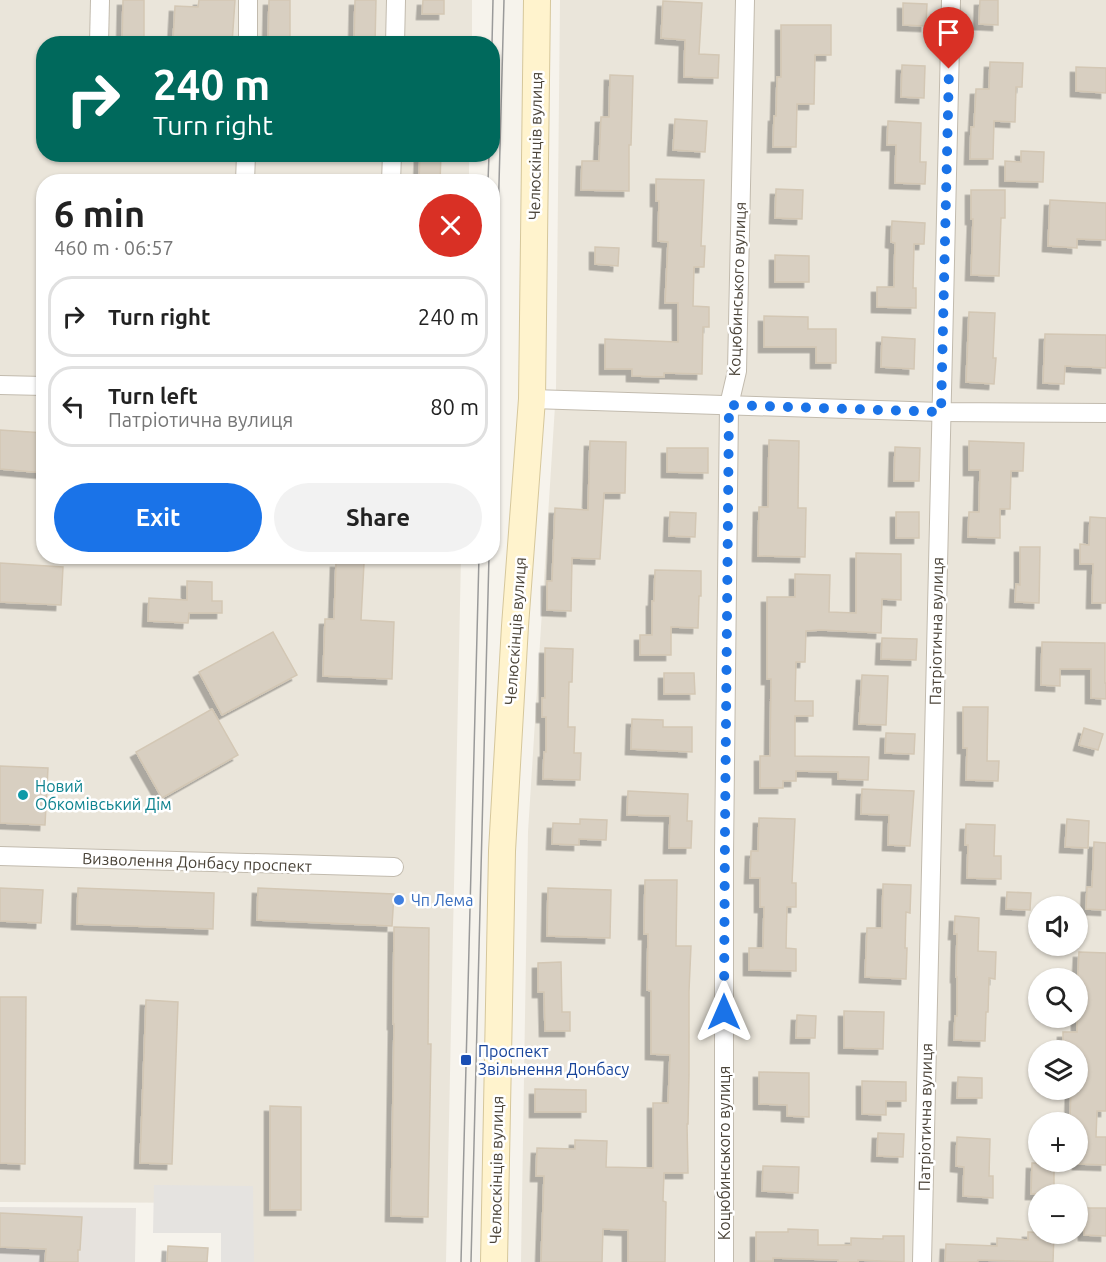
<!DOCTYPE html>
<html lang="en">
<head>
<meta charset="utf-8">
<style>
  body { margin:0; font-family:Ubuntu,sans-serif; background:#f2f2f2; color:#222; height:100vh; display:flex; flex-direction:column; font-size:22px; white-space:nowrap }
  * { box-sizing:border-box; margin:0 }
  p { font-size:20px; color:#767676 }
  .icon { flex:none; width:33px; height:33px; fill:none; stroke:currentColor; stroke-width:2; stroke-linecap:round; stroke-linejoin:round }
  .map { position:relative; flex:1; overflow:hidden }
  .details { position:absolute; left:36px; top:174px; width:464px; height:390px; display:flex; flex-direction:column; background:#fff; border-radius:24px; box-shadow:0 2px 4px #0004 }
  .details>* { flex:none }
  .hud { position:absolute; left:36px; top:36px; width:464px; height:126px; border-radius:24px; box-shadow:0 2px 4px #0004; background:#00695c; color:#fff; overflow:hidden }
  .buttons { position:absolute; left:1028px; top:896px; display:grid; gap:12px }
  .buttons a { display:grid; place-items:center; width:60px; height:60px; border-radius:50%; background:#fff; box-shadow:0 2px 4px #0004; font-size:30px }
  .pin { position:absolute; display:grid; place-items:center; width:51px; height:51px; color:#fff; margin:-62px -26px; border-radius:50% 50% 50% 0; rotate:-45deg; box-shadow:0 0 6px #0007 }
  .pin .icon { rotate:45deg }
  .me { position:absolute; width:66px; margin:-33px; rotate:0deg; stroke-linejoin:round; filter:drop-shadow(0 0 4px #0008) }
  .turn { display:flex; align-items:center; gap:21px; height:126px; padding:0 18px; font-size:27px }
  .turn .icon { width:78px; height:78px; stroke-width:2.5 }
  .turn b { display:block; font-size:42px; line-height:51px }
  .round { display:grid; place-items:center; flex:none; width:63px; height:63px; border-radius:32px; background:#f2f2f2 }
  .headline { display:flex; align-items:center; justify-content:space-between; height:102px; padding:0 18px }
  h1 { font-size:36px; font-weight:700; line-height:45px }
  .action { display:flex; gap:12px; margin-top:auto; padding:12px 18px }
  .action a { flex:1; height:69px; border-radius:36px; background:#1a73e8; color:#fff; font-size:24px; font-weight:700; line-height:69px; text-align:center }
  .action a+a { background:#f2f2f2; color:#222 }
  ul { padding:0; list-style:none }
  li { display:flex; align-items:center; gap:18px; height:81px; margin:0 12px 9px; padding:0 6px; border:3px solid #e0e0e0; border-radius:24px }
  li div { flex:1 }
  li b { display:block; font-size:22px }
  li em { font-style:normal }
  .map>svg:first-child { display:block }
  .residential { fill:#eae5da; fill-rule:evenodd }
  .industrial { fill:#e6e2dd }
  .parking { fill:#e5e3e0 }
  .building { fill:#d8cfc1; stroke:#d3c7b4; stroke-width:1.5; filter:url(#shadow) }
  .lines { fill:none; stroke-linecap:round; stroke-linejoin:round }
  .minor-casing { stroke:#c2bbae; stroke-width:20 }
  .secondary-casing { stroke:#d6c79b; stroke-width:28 }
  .minor { stroke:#fff; stroke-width:18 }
  .secondary { stroke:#fff3cd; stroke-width:26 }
  .tram { stroke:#9a9a9a; stroke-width:1.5 }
  .route { stroke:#1a73e8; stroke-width:10; stroke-dasharray:0 18 }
  .culture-dot { fill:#0f9aa8; stroke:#fff; stroke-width:2 }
  .shop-dot { fill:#3f7fe0; stroke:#fff; stroke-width:2 }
  .transit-dot { fill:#1a4fb4; stroke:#fff; stroke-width:2 }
  .labels { text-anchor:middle; stroke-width:5; stroke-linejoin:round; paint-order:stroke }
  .street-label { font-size:16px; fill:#4b4439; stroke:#fff }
  .culture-label { font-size:16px; fill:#0d838f; stroke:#fff; text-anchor:start }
  .shop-label { font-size:16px; fill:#366cbe; stroke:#fff; text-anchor:start }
  .transit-label { font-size:16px; fill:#164399; stroke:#fff; text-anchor:start }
</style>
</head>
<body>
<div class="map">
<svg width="1106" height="1262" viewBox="0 0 1106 1262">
  <defs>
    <filter id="shadow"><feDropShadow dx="-5.5" dy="5.5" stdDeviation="0" flood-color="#0004"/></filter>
  </defs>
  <rect width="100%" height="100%" fill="#f6f3ec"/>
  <g class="residential">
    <path d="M0 0H472V43L44 44V154L469 155V181L44 182V556L461 557 446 1262H237L235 1203 0 1202Z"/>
    <path d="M560 0H1106V1262H521L528 832 556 390ZM1038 906H1077V945H1038ZM1038 978H1077V1017H1038ZM1038 1050H1077V1089H1038ZM1038 1122H1077V1161H1038ZM1038 1194H1077V1233H1038Z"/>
  </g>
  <path class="industrial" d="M0 1207 136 1208 135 1262H0Z"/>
  <path class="parking" d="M154 1185 253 1186 254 1262H221V1233H153Z"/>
  <g class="building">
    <path d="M123 0H144V44H122Z"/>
    <path d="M199 0H235L232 44H205L173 41 175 6 198 7Z"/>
    <path d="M269 0H290V44H268Z"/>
    <path d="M355 0H376L375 44H354Z"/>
    <path d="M423 0H444V14H422Z"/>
    <path d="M980 0H998V25L979 24Z"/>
    <path d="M663 1 702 3 699 54 719 55 718 78 684 77 685 40 661 38Z"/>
    <path d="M903 3 927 4 926 26 903 25Z"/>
    <path d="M781 25H831V55H815L814 104H797L796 147H773L774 116H776L777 77H781Z"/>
    <path d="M990 62 1023 63 1022 87H1016L1015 122 994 121 993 159H970L971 127H974L976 89H989Z"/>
    <path d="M902 65 925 66 924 98 901 97Z"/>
    <path d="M1076 67 1106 68V93L1076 91Z"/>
    <path d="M610 75 633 76 631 145H629V191L581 190 582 161H599L601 117H609Z"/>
    <path d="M675 119 707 121 705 152 673 150Z"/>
    <path d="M888 121 921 123 920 162H926L925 184 895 183 896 145H887Z"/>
    <path d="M1021 151 1044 152 1043 182 1005 181V161L1021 162Z"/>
    <path d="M420 154H441L440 182H419Z"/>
    <path d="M656 179 704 180 701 246H705L704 267H694L693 306 709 307V327H703L702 374 664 373V377L632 376V369H605V339L678 342V303H665L668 242 658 241 659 201H656Z"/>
    <path d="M776 189 803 190 802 219 775 218Z"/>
    <path d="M971 190H1005V218H1001L999 276 971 275 973 219H971Z"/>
    <path d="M1050 200 1106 203V240L1077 239V248L1048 246Z"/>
    <path d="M892 221 925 223 924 244H914L913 288H916V308L877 307V287H894L895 243 891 242Z"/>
    <path d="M595 247 619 248 618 266 595 264Z"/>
    <path d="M775 255 809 256V282H775Z"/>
    <path d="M969 312 995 313 993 358H996L994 384 966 382Z"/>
    <path d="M764 316 808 317V329H836V363H816V347H764Z"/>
    <path d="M1045 334 1106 335V368L1065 366 1064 384 1043 383Z"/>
    <path d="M882 337 915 339 914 369 881 367Z"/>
    <path d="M0 430 44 433V473L0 469Z"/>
    <path d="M769 440 799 441 798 508H806L805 557 758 556 759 507H768Z"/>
    <path d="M590 441 626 442 625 493H604L600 559 572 558 571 611 547 610V581H552L555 508 588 510Z"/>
    <path d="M969 441 1024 443 1023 471H1011L1010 509H1000V538L968 537 969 512H979L980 470H969Z"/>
    <path d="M895 447 920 448 919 481H894Z"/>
    <path d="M667 448H708V473L667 472Z"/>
    <path d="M670 512 696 513 695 537 669 536Z"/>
    <rect x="896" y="512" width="23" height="26"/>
    <path d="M1090 517 1106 518V603H1092L1093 564H1080V544L1089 545Z"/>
    <path d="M1020 547H1040L1039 603 1015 602 1016 584 1020 585Z"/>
    <path d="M856 553 901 554V600L882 599 881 633 821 630 806 631 805 662H796L795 701H813V716H795V756L869 757 868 780 838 779V772L796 771V781H783V788H760V756H770L771 679H767V597H795V574L830 575 829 612 856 613Z"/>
    <path d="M336 562 364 563 361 620 394 622 392 679 323 676 325 619H334Z"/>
    <path d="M0 563 63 567 61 605 0 602Z"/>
    <path d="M655 570 701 571V596H699L698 628 671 627V655H640V635H652V601H654Z"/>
    <path d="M187 581 212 582V601H222V613H189L188 623 148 621 149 598 187 600Z"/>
    <path d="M273 632 297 675 222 715 199 672Z"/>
    <path d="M882 638 917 639 916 660 881 659Z"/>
    <path d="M1042 642 1105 643V683H1106V699L1091 698V669H1060V686L1041 685Z"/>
    <path d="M545 648 573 649 572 682H569L568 727H575L574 753H581L580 780 543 779 544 752H546V717H542V698H545Z"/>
    <path d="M664 673H694L695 694H664Z"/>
    <path d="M862 675 888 676 886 725 859 724Z"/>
    <path d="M963 707H988L987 761H999L998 781 966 780 967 748H963Z"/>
    <path d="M212 709 238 755 162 798 136 752Z"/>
    <path d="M632 719 663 720V727H692V752L631 749Z"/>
    <path d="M1084 728 1103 734 1098 750 1079 745Z"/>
    <path d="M886 733 915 734 914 754 885 753Z"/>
    <path d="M0 766 48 768 45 825 0 823Z"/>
    <path d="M862 789 914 791 910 846 888 845 889 815 861 814Z"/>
    <path d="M628 791 688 794 687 821H692L691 848H669L670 816 627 815Z"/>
    <path d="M759 818 795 819 792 883H796V907H787L786 948 796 949V971L749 970V948H763L764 907H760V878H750L751 851H758Z"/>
    <path d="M580 819 607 820 606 840 579 839V845L552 844 553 823 580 824Z"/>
    <path d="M1067 819 1089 821 1088 848 1065 847Z"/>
    <path d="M966 824 995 825 994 856H1001V879L967 878 968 845H965Z"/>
    <path d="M1094 842 1106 843V910L1086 909 1087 887H1092Z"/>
    <path d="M645 880H677L676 946H691L689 991V1074L688 1124H687L688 1173H664L663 1201 666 1202 665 1262H628V1230L603 1229 602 1262H541L544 1176H536L537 1148 575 1149V1140L607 1141 606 1167 653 1168V1103H668L670 1055 651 1054V991L647 990 648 934H644Z"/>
    <path d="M883 884 911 885 910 913 906 912 905 948H907L906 979 865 977 867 928H882Z"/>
    <path d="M0 888 43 890 41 923 0 921Z"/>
    <path d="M78 888 214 893 213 929 77 924Z"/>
    <path d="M258 888 394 894 392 926 257 920Z"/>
    <path d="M548 888 611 890 610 938 547 936Z"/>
    <path d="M1007 892 1031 893 1030 910 1006 909Z"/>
    <path d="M955 916 979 918 978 951 996 952 995 979 989 978 988 1012H986L985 1041 954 1040 955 1016H957V977H956L957 934H954Z"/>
    <path d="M394 927 429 928 428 1044H431L428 1217 391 1216 394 1024H393Z"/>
    <path d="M1079 952 1106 953V1111H1097L1096 1137H1106V1165L1078 1164V1121L1070 1120 1071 1089H1077V1050H1063V1032H1077V989Z"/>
    <path d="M561 962 562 1012H570V1031H545L544 992H538V963Z"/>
    <path d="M0 997H26L25 1164 0 1163Z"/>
    <path d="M146 1000 178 1002 172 1164 140 1163Z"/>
    <path d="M844 1011 884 1012 883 1049 844 1048Z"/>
    <path d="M797 1015 816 1016 815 1038H796Z"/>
    <path d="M759 1072 809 1073V1117L787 1116V1105L759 1104Z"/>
    <path d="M958 1077 982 1078V1098H957Z"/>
    <path d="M862 1081 906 1082V1101H886V1115L862 1114Z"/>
    <path d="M535 1089 586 1090V1112H535Z"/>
    <path d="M270 1106 301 1107V1210H270Z"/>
    <path d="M878 1133 904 1134 903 1157 877 1156Z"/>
    <path d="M957 1137 990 1139 989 1176H993V1198L963 1196 964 1167 956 1166Z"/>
    <path d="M1032 1163 1054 1164V1194H1031Z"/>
    <path d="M763 1166 799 1167 798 1193 762 1191Z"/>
    <path d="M1084 1208H1106V1236L1084 1235Z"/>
    <path d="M0 1213 82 1217 80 1250H78V1262H45L46 1249 0 1247Z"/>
    <path d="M788 1229 818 1230V1245H851V1238L883 1239V1236H904V1262L858 1260V1262H838V1260L773 1258V1261H756V1232H788Z"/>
    <path d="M1028 1232 1054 1233 1053 1262 978 1260 977 1262H945L946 1244 997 1246V1238L1028 1240Z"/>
    <path d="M168 1246 208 1248 207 1262H167Z"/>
  </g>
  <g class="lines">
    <defs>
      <g id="minor">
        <path d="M99 44 100 0"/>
        <path d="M248 44V0"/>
        <path d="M395 44 396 0"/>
        <path d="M245 182 246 154"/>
        <path d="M391 182 392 154"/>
        <path d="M0 385 44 386"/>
        <path d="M532 399 941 412 1106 413"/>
        <path d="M0 856 394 867"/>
        <path d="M724 1262V853L729 405 737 371 745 0"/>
        <path d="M922 1262 951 0"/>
      </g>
      <path id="secondary" d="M494 1262 502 851 515 626 532 399 537 0"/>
    </defs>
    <use href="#minor" class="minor-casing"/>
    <use href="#secondary" class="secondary-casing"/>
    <use href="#minor" class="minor"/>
    <use href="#secondary" class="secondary"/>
    <g class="tram">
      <path d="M492 44 493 0"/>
      <path d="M488 182 489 154"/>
      <path d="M492 441 504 0"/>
      <path d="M461 1262 479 556"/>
      <path d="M471 1262 489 556"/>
    </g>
  </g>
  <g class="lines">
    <path class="route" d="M724 1012 725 830 729 405 941 412 949 69"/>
  </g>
  <circle class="culture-dot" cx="23" cy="795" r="6"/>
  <circle class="shop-dot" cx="399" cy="900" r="6"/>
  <rect class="transit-dot" x="460" y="1054" width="12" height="12" rx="3"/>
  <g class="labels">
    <g class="street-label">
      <text transform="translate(535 146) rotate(-89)" y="6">Челюскінців вулиця</text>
      <text transform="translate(737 289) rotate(-88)" y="6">Коцюбинського вулиця</text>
      <text transform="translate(515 631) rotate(-86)" y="6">Челюскінців вулиця</text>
      <text transform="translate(936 631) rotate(-89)" y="6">Патріотична вулиця</text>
      <text transform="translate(197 862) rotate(2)" y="6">Визволення Донбасу проспект</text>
      <text transform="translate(925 1117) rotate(-89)" y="6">Патріотична вулиця</text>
      <text transform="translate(724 1153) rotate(-90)" y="6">Коцюбинського вулиця</text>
      <text transform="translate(496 1170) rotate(-89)" y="6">Челюскінців вулиця</text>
    </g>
    <g class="culture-label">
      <text x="35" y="792">Новий<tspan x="35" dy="18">Обкомівський Дім</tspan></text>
    </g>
    <g class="shop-label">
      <text x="411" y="906">Чп Лема</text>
    </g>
    <g class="transit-label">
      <text x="478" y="1057">Проспект<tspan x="478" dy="18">Звільнення Донбасу</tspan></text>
    </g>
  </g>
</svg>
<div class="buttons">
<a><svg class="icon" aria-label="sound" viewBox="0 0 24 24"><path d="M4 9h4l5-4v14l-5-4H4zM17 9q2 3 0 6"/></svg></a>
<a><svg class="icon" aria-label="search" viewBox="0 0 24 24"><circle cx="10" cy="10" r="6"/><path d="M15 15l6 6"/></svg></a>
<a><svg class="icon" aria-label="layers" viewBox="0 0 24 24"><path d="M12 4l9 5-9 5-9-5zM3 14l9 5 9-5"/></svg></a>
<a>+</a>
<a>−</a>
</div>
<div class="pin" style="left:949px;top:69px;background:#d93025"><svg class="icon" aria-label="arrive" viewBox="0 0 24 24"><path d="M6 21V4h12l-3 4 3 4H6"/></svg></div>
<svg class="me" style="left:724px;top:1012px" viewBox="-20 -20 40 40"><path d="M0-17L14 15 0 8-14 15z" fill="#1a73e8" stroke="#fff" stroke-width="4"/></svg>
<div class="hud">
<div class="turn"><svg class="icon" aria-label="right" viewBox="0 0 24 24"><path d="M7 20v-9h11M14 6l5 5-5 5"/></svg><div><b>240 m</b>Turn right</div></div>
</div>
<section class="details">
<div class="headline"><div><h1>6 min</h1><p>460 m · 06:57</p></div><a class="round" style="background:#d93025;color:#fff"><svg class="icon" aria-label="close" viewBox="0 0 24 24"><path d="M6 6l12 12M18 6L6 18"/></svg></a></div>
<ul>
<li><svg class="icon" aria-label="right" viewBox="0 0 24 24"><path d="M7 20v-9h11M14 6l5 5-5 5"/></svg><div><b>Turn right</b></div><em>240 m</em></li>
<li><svg class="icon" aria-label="left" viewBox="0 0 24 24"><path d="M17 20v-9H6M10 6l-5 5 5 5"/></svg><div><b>Turn left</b><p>Патріотична вулиця</p></div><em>80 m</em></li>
</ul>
<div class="action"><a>Exit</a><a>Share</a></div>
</section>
</div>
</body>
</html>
